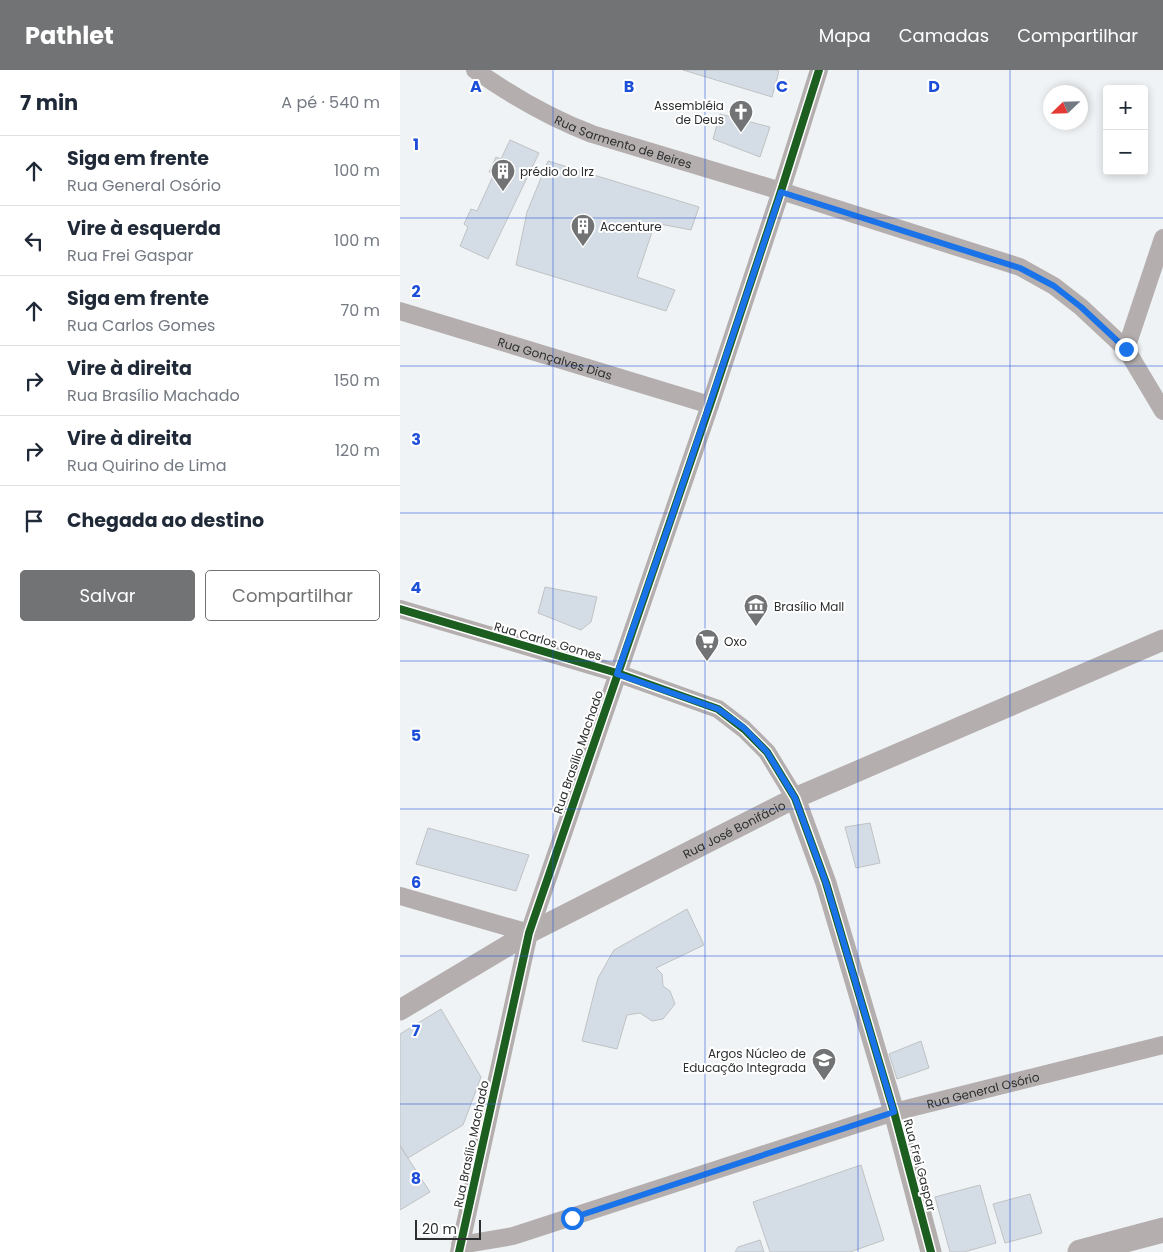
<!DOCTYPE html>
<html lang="pt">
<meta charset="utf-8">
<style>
:root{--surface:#fff;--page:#f2f2f3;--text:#1f2937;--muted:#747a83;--line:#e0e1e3;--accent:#717374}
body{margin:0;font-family:Poppins,sans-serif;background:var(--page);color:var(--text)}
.controls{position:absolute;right:15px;top:15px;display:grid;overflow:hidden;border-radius:5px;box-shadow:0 2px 8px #0003}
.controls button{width:45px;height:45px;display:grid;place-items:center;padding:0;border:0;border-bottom:1px solid var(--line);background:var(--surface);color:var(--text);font:25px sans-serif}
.compass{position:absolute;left:643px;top:15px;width:45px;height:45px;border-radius:50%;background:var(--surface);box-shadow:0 2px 8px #0003;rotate:247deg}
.scale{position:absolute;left:15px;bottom:12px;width:66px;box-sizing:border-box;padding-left:5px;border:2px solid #2c2e2f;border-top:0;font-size:14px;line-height:18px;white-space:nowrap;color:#2c2e2f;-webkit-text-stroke:4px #fff;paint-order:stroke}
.stop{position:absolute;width:15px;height:15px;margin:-11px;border:4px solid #1a73e8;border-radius:50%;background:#fff}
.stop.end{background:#1a73e8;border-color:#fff;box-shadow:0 1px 5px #0008}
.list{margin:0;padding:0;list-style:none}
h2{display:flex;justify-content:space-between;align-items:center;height:65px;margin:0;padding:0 20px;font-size:21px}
h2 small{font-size:16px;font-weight:400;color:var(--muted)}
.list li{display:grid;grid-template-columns:32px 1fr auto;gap:15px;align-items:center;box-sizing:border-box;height:70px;padding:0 20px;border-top:1px solid var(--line)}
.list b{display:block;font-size:19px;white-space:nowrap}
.list p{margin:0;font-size:16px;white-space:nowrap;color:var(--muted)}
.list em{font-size:16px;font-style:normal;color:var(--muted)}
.actions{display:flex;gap:10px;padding:15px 20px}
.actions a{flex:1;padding:11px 0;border:1px solid var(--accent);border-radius:5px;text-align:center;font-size:18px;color:var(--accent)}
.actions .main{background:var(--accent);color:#fff}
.icon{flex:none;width:28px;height:28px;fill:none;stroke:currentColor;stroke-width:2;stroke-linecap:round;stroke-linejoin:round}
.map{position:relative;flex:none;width:763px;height:1182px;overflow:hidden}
header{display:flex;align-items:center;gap:30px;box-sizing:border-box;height:70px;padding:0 25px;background:var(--accent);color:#fff}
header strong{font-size:24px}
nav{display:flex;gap:28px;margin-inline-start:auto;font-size:18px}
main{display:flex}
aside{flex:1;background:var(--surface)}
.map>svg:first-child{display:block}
</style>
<header>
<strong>Pathlet</strong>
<nav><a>Mapa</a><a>Camadas</a><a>Compartilhar</a></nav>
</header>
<main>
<aside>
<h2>7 min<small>A pé · 540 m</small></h2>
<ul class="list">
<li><svg class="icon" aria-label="ahead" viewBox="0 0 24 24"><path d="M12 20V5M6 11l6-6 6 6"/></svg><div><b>Siga em frente</b><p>Rua General Osório</p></div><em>100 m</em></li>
<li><svg class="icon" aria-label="left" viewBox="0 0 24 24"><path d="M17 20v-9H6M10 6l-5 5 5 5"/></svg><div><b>Vire à esquerda</b><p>Rua Frei Gaspar</p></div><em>100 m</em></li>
<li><svg class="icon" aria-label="ahead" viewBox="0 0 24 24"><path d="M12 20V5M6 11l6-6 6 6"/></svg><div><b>Siga em frente</b><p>Rua Carlos Gomes</p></div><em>70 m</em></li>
<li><svg class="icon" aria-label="right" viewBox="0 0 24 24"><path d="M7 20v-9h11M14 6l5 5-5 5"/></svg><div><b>Vire à direita</b><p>Rua Brasílio Machado</p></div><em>150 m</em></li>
<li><svg class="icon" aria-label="right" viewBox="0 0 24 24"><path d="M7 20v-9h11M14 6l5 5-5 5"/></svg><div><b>Vire à direita</b><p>Rua Quirino de Lima</p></div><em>120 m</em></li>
<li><svg class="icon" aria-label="arrive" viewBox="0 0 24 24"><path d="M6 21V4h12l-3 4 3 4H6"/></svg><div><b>Chegada ao destino</b></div></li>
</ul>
<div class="actions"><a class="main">Salvar</a><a>Compartilhar</a></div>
</aside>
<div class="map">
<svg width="763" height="1182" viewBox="0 0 763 1182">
<rect width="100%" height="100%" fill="#f0f3f5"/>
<path fill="#d4dde5" stroke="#c0c2c4" d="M283,0H374L379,1L372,27Z
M320,44L370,57L360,87L313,69Z
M110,70L139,83L88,189L60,176L68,157L64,154L71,139L77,141L94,104L89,102L96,87L101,89Z
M148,91L299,137L291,160L255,153L237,207L275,220L266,241L116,195L127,142Z
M145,517L197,527L191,552L181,560L138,543Z
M470,753L480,793L456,798L445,757Z
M28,758L129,785L116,821L16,794Z
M287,839L304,875L256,898L262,904L263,916L270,921L275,934L263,949L252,951L240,943L227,945L217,979L182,971L198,908L214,880Z
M41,939L81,1007L63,1055L8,1088L0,1075V964Z
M521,971L529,998L497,1009L489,984Z
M0,1076L30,1122L0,1140Z
M461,1095L484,1170L450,1182H370L353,1132Z
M580,1115L596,1173L564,1182H550L535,1127Z
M630,1124L642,1163L605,1173L593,1134Z
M360,1170L364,1182H335L338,1177Z"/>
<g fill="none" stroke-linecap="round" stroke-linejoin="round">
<g stroke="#b4afae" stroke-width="18">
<path id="s1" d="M75,0C112,26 150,48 192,64L381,121L620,197L654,216L681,237L726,279L763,341"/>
<path id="s2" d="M0,241L310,335"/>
<path d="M726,279L763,168"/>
<path d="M0,539L217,603L318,639L344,659L367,682L395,728"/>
<path d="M0,826L129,863"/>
<path id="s3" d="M60,1175L113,1166L494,1042L763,975"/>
<path d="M59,1182L129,863L310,335L381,121L419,0"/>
</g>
<g stroke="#b4afae" stroke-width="21">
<path d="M395,728L426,813L494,1042L531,1182"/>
<path id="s4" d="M0,940L129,863L395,728L763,570"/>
</g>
<path stroke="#b4aeae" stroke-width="25" d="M680,1182L763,1160"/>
<defs>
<path id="cycleway" d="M0,539L217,603L318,639L344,659L367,682L395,728L426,813L494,1042L531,1182
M59,1182L129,863L310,335L381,121L419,0"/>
</defs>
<use href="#cycleway" stroke="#fff" stroke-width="11"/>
<use href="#cycleway" stroke="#1b5e20" stroke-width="8"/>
</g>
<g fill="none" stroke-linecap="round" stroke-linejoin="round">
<path stroke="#1a73e8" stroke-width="6" d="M172,1148L494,1042L426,813L395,728L367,682L344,658L318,639L217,604L271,449L381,122L620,198L654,216L681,237L726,279"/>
</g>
<path fill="none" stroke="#1d4ed8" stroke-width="1" stroke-opacity="0.55" d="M153,0V1182M305,0V1182M458,0V1182M610,0V1182M0,148H763M0,296H763M0,443H763M0,591H763M0,739H763M0,886H763M0,1034H763"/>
<defs>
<symbol id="church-pin" viewBox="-11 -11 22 30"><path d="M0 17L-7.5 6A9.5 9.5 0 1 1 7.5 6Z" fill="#717374" stroke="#fff"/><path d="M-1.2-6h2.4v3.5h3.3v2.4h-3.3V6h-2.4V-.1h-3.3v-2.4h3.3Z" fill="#fff"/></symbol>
<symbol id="building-pin" viewBox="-11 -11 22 30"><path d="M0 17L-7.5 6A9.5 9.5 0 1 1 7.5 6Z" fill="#717374" stroke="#fff"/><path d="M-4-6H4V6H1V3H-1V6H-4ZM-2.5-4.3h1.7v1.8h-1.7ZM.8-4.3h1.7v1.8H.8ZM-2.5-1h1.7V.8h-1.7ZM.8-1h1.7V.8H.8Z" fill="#fff"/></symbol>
<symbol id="museum-pin" viewBox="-11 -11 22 30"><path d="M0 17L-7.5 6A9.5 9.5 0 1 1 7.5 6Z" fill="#717374" stroke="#fff"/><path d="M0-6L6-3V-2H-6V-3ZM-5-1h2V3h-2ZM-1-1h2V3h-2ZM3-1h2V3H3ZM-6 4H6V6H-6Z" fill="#fff"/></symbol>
<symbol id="supermarket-pin" viewBox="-11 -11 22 30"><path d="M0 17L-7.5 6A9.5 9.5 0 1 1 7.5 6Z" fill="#717374" stroke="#fff"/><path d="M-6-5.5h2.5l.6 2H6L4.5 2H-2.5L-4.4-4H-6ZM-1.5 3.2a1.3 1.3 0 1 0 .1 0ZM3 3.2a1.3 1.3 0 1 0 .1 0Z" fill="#fff"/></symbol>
<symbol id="school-pin" viewBox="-11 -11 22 30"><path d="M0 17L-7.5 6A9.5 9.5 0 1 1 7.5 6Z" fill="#717374" stroke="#fff"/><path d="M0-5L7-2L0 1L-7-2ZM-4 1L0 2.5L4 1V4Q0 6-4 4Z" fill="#fff"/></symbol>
</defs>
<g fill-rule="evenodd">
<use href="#church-pin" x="327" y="28" width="28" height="38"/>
<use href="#building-pin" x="89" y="87" width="28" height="38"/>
<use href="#building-pin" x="169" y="142" width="28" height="38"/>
<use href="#museum-pin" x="342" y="522" width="28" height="38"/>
<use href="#supermarket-pin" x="293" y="557" width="28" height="38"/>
<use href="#school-pin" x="410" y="976" width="28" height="38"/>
</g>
<g text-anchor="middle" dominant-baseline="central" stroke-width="4" stroke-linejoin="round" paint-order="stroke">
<g font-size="12" fill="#2c2e2f" stroke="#fff" text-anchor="start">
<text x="324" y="35" text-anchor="end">Assembléia<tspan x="324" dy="14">de Deus</tspan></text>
<text x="120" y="101">prédio do lrz</text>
<text x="200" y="156">Accenture</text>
<text x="374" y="536">Brasílio Mall</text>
<text x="324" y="571">Oxo</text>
<text x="406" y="983" text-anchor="end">Argos Núcleo de<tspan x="406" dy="14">Educação Integrada</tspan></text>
</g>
<g font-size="12" fill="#2c2e2f" stroke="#fff">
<text stroke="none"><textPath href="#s1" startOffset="166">Rua Sarmento de Beires</textPath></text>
<text stroke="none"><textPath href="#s2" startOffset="162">Rua Gonçalves Dias</textPath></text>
<text transform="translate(148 571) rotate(16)">Rua Carlos Gomes</text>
<text transform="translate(178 682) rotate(-71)">Rua Brasílio Machado</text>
<text stroke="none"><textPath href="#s4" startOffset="380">Rua José Bonifácio</textPath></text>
<text stroke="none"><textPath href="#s3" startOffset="546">Rua General Osório</textPath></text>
<text transform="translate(71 1074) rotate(-78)">Rua Brasílio Machado</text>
<text transform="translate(520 1095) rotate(75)">Rua Frei Gaspar</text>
</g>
</g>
<g font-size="16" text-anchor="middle" font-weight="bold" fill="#1d4ed8" stroke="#fff" stroke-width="4" stroke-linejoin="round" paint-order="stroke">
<text x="76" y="22">A</text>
<text x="229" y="22">B</text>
<text x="382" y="22">C</text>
<text x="534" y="22">D</text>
<text x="16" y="80">1</text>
<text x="16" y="227">2</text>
<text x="16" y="375">3</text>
<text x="16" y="523">4</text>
<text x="16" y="671">5</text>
<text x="16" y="818">6</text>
<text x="16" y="966">7</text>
<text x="16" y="1114">8</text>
</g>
</svg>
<div class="controls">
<button>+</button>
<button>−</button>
</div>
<svg class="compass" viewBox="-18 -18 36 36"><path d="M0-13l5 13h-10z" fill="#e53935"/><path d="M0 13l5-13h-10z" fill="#747a83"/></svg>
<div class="scale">20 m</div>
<div class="stop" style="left:172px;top:1148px"></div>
<div class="stop end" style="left:726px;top:279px"></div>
</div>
</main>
